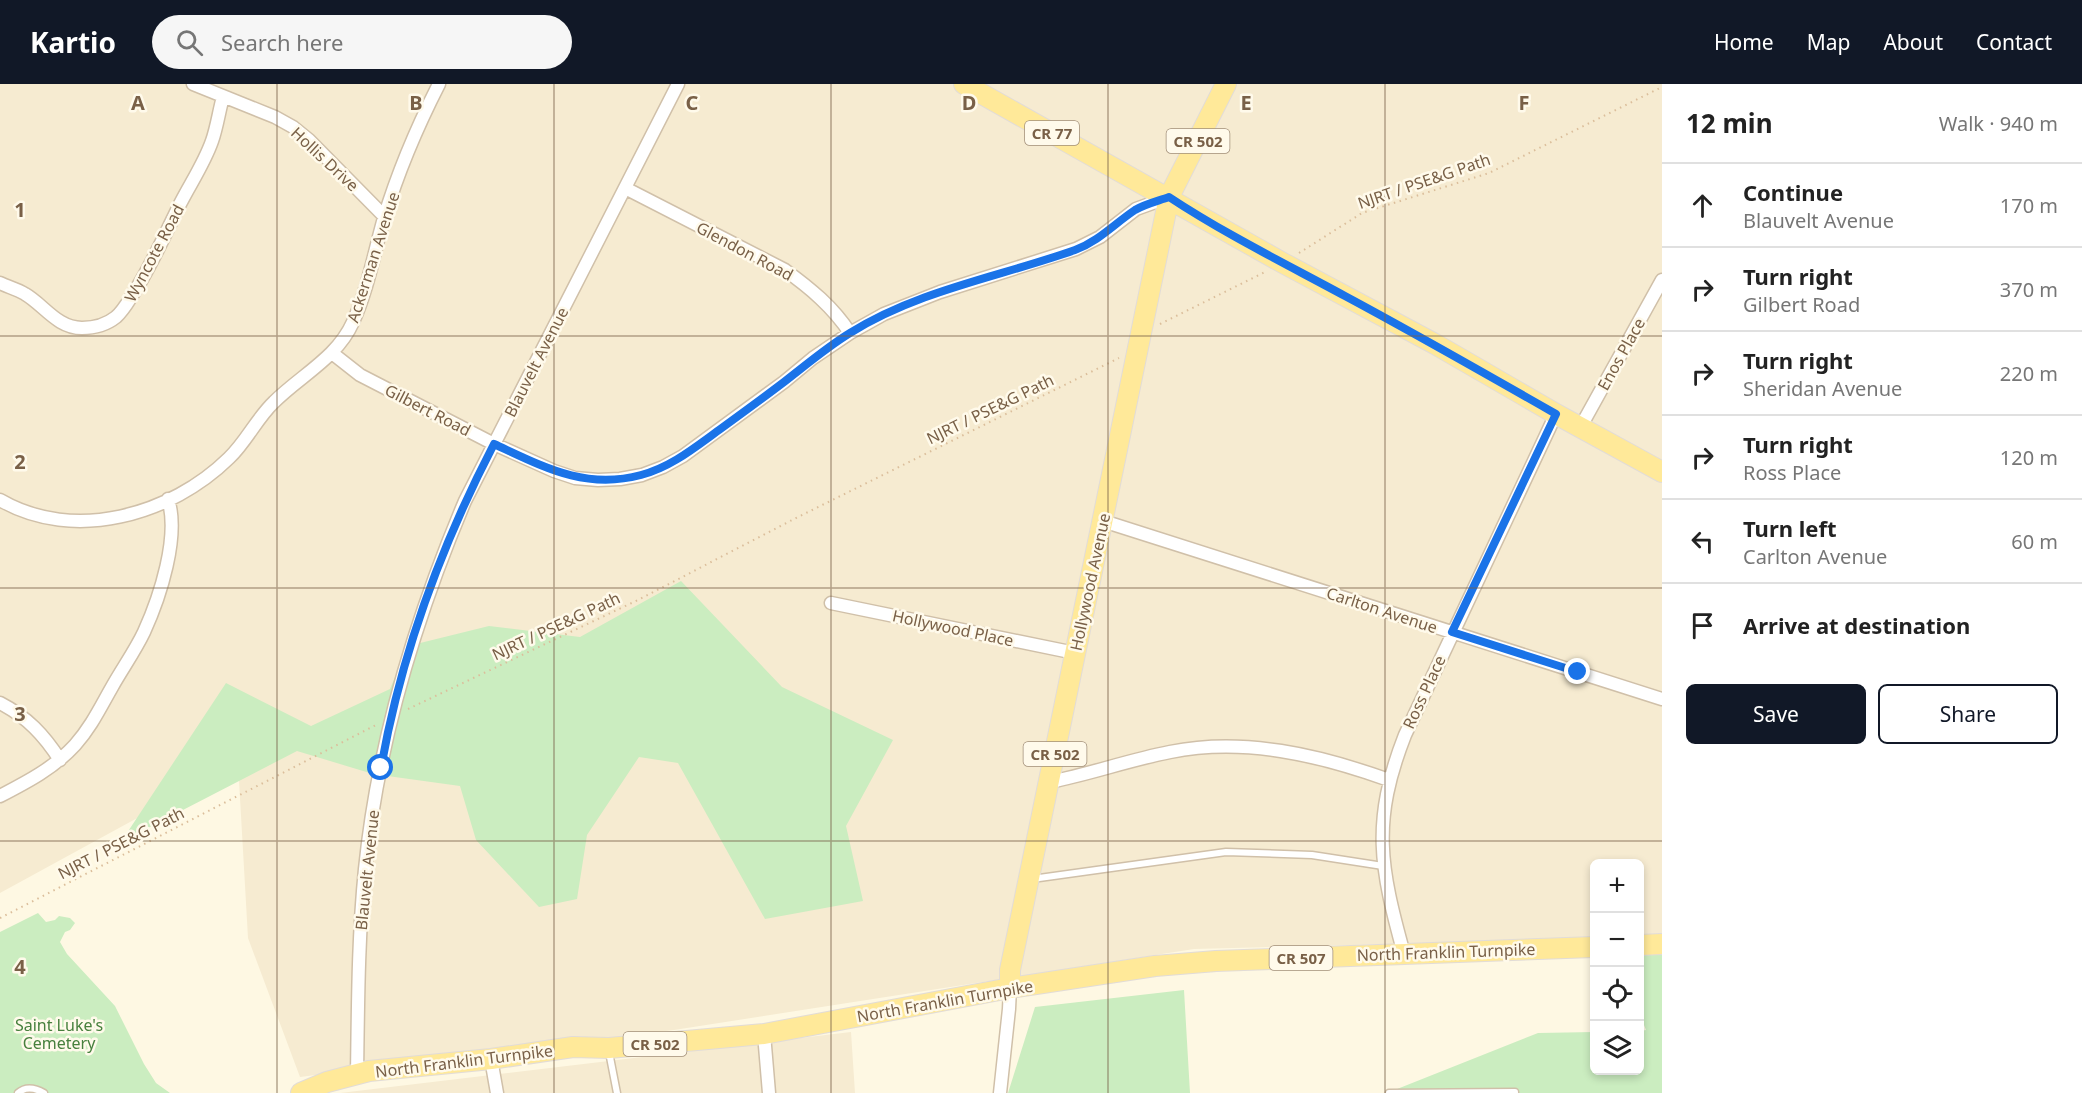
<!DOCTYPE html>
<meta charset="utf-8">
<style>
:root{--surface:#fff;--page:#f6f6f6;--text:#222;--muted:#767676;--line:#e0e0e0;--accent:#111827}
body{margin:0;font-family:"Noto Sans",sans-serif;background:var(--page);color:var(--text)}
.controls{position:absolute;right:18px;bottom:18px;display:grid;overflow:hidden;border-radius:9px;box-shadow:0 3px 9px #0003}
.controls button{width:54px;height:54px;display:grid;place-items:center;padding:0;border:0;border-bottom:2px solid var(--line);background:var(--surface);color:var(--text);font:30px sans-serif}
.stop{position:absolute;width:18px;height:18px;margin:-14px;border:4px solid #1a73e8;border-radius:50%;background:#fff}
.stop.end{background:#1a73e8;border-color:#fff;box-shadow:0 2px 6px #0008}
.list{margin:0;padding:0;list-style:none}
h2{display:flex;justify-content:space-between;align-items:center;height:78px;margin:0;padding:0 24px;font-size:26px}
h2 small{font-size:20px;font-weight:400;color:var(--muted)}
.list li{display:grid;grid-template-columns:39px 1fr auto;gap:18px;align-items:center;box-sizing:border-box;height:84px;padding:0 24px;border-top:2px solid var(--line)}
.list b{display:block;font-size:22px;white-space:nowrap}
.list p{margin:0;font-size:20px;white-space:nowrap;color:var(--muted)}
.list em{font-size:20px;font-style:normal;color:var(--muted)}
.actions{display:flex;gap:12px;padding:18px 24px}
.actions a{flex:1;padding:14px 0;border:2px solid var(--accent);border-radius:9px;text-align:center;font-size:21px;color:var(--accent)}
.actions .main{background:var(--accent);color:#fff}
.icon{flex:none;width:33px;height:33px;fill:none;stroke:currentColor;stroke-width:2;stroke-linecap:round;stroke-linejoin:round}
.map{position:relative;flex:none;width:1662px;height:1009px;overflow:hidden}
header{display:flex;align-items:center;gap:36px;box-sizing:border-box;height:84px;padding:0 30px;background:var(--accent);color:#fff}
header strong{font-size:28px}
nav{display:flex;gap:33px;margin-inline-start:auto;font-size:21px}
.search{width:420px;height:54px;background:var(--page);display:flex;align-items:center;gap:15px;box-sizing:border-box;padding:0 21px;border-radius:33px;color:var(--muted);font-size:22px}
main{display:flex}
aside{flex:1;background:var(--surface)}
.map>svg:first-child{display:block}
</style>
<header>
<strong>Kartio</strong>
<div class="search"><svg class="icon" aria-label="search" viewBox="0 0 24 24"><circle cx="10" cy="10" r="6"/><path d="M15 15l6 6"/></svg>Search here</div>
<nav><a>Home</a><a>Map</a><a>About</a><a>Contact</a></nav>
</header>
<main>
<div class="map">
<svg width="1662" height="1009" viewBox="0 0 1662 1009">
<rect width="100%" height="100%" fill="#fef8e3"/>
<path fill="#f6ebd1" d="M0,0H1662V852L1640,853V780H1594V855L1194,865L674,946L300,993L248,854L238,679L0,809Z
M851,948L855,1009H340Z"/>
<path fill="#cbedc0" d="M681,497L782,603L893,656L846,742L863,817L765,835L678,679L639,673L587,751L577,815L539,823L476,756L460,702L373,690L297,667L121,758L226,599L311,642L390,605L408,562L489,542L580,553Z
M38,829L46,838L55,836L59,832L70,834L75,839L70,846L65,848L60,858L67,870L115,922L144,980L156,999L170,1009H0V848Z
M1662,868V1009H1387L1538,949L1594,948V986H1640V947L1646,946L1640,931V872L1641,869Z
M1184,906L1190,1009H1008L1035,923Z"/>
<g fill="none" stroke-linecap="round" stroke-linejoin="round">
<defs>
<path id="service" d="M1032,795L1226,768L1312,771L1383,782
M609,968L617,1009
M18,1009C26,1002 35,1004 44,1009
M1389,1009L1515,1008"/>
<path id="minor" d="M193,0L275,33L293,43L309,56L385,133
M625,104L785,186C810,204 833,223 850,249
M0,199C8,203 17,205 25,210C44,221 57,244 82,244C95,244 106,241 116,233C124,226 129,216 135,207C152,180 165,151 179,122C190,100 204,80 212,57C217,43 219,27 223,13
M332,269L360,291L494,360L554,387L575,394L598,396L620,395L642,391L663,383L683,372L784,298L813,274L850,249L884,230L940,208L1076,165L1100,153L1136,125L1169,113
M1580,344L1662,196
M0,416C74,459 171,431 229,374C246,358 257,334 274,318C301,291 337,274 353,238C368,205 374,169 384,134C398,88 417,43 439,0
M1103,437L1662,615
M831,519L1075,569
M0,619C27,633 44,651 60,676
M1050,698C1090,690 1129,676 1170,668C1244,653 1319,671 1389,696
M0,712C27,698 54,684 75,661C91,643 100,624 112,603C122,585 135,567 144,548C160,513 180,452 168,415
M1404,870C1380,783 1371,738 1405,651L1556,330
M764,950L769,1009
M491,975L497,1009
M357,991C358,922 358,854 365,785C378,657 415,535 465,417L678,0
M1000,1009L1009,925L1010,904"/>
<path id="primary" d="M964,0L1283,179L1435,260L1556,330L1662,388
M1640,861L1662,860
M1010,904V886L1169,113L1226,0
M301,1009L327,998L369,987L491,975L573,963L609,964L764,950L1010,904L1155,882L1216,877L1594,863"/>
</defs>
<use href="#service" stroke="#d0c0a9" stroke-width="9"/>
<use href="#minor" stroke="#d0c0a9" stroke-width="15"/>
<use href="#primary" stroke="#e2dcd7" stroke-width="22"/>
<path stroke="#dbbe9b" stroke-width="2" stroke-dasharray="1.5 4.5" stroke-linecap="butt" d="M1299,169L1362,129L1489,89L1662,3
M1160,240L1265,188
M408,625L638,516L794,435L1119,274
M0,834L376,641"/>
<use href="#service" stroke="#fff" stroke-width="6"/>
<use href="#minor" stroke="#fff" stroke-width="12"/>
<use href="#primary" stroke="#ffe999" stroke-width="20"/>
</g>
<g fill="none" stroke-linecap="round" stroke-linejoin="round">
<path stroke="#1a73e8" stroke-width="8" d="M381,684C401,570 441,462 494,360C544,383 585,406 641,391C671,383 694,364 719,346C741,330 763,314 784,298C806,281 827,263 850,249C919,206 999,193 1075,166C1099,157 1114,140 1135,126C1145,120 1158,117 1169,113C1225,150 1286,180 1345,212C1416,250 1486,290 1556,330L1452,548L1578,588"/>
</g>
<path fill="none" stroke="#796047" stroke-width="1.5" stroke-opacity="0.55" d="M277,0V1009M554,0V1009M831,0V1009M1108,0V1009M1385,0V1009M0,252H1662M0,504H1662M0,757H1662"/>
<g text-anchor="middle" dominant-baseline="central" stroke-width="5" stroke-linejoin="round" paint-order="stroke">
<g fill="#fffaeb" stroke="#a18e78" stroke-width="1.5">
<rect x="1025" y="37" width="54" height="24" rx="4.5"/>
<rect x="1166.5" y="45" width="63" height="24" rx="4.5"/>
<rect x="1023.5" y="658" width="63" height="24" rx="4.5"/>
<rect x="1269.5" y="862" width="63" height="24" rx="4.5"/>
<rect x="623.5" y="948" width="63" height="24" rx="4.5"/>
</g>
<g font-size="15" font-weight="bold" fill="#796047">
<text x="1052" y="49">CR 77</text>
<text x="1198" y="57">CR 502</text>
<text x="1055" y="670">CR 502</text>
<text x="1301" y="874">CR 507</text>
<text x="655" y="960">CR 502</text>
</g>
<g font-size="16" fill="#796047" stroke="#fffaeb">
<text transform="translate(325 75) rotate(43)">Hollis Drive</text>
<text transform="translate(1424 97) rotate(-19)">NJRT / PSE&amp;G Path</text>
<text transform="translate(745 167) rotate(28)">Glendon Road</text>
<text transform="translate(154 169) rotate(-62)">Wyncote Road</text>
<text transform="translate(373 173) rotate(-72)">Ackerman Avenue</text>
<text transform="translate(1621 270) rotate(-61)">Enos Place</text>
<text transform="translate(536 278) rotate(-63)">Blauvelt Avenue</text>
<text transform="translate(990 325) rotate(-26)">NJRT / PSE&amp;G Path</text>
<text transform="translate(428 326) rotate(27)">Gilbert Road</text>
<text transform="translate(1090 498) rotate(-78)">Hollywood Avenue</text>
<text transform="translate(1382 526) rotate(18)">Carlton Avenue</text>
<text transform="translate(556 542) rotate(-25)">NJRT / PSE&amp;G Path</text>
<text transform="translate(953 544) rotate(12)">Hollywood Place</text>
<text transform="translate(1424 608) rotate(-65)">Ross Place</text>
<text transform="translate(121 759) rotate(-27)">NJRT / PSE&amp;G Path</text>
<text transform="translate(367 786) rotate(-84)">Blauvelt Avenue</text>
<text transform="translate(1446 868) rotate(-2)">North Franklin Turnpike</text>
<text transform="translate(945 917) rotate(-10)">North Franklin Turnpike</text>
<text transform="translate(464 977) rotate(-7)">North Franklin Turnpike</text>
</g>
<g font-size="16" fill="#47803d" stroke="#fffaeb">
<text x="59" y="941">Saint Luke's<tspan x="59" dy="18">Cemetery</tspan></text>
</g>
</g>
<g font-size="20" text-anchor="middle" font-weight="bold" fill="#796047" stroke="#fffaeb" stroke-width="5" stroke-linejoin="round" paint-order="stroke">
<text x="138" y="26">A</text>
<text x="416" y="26">B</text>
<text x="692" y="26">C</text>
<text x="969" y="26">D</text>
<text x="1246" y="26">E</text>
<text x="1524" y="26">F</text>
<text x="20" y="133">1</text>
<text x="20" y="385">2</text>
<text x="20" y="637">3</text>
<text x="20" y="890">4</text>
</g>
</svg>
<div class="controls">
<button>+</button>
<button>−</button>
<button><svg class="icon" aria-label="locate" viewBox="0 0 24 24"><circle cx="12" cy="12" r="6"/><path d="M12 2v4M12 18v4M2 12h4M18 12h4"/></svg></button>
<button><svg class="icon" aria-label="layers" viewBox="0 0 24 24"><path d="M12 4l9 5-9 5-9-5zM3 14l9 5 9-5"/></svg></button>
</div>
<div class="stop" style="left:381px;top:684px"></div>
<div class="stop end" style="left:1578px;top:588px"></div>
</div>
<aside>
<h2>12 min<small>Walk · 940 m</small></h2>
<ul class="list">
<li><svg class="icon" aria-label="ahead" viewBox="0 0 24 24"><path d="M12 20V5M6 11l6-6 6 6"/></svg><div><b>Continue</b><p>Blauvelt Avenue</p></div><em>170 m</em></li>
<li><svg class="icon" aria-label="right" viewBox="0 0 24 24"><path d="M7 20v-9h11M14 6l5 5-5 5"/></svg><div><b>Turn right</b><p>Gilbert Road</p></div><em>370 m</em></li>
<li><svg class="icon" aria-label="right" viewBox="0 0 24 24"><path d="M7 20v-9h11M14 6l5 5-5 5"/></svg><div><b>Turn right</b><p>Sheridan Avenue</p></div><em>220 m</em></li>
<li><svg class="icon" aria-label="right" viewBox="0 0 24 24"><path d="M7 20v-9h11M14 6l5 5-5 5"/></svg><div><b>Turn right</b><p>Ross Place</p></div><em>120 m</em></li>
<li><svg class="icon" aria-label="left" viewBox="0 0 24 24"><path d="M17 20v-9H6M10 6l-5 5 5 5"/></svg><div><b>Turn left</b><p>Carlton Avenue</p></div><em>60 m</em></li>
<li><svg class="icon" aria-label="arrive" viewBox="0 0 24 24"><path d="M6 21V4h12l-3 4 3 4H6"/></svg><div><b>Arrive at destination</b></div></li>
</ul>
<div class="actions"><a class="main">Save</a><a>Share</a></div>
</aside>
</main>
